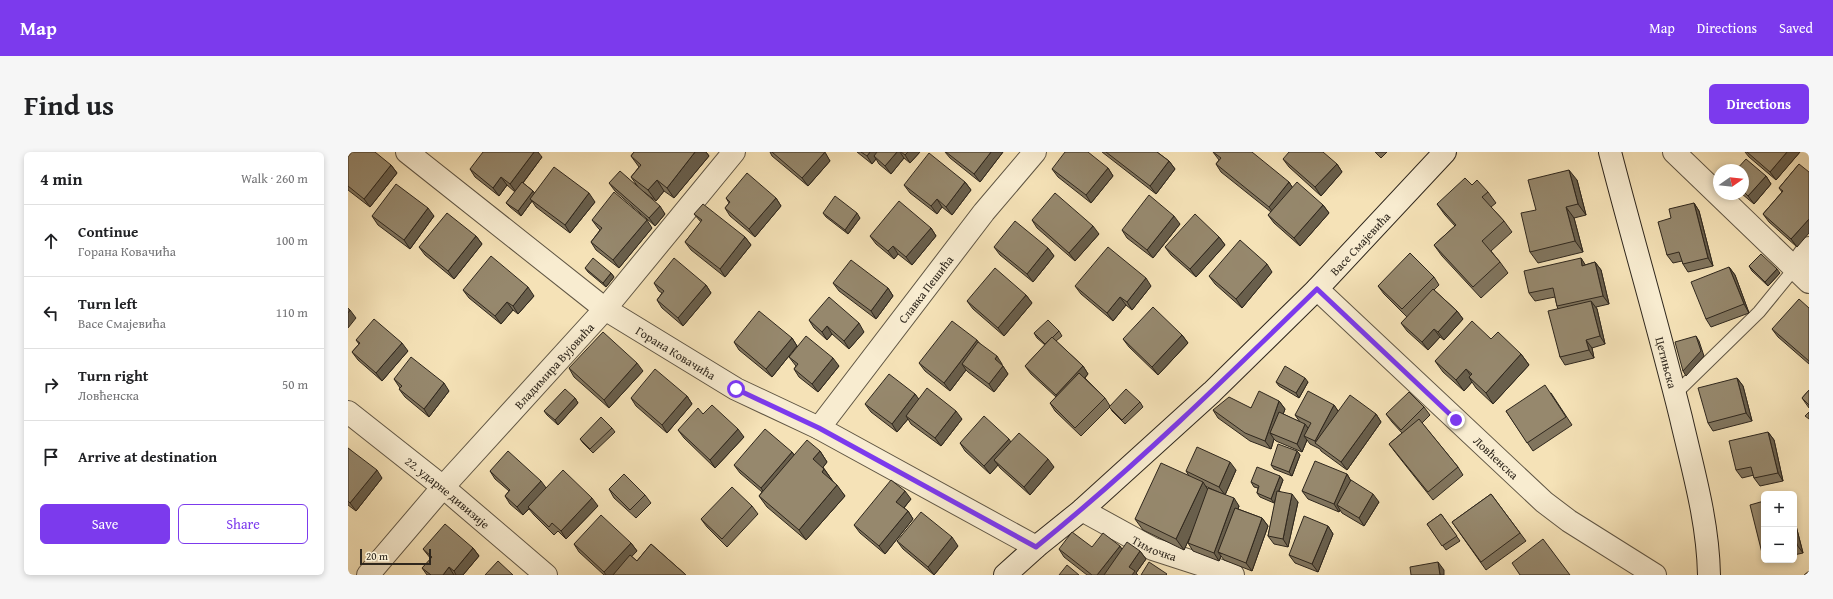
<!DOCTYPE html>
<meta charset="utf-8">
<style>
:root{--surface:#fff;--page:#f6f6f6;--text:#202124;--muted:#757577;--line:#e0e0e0;--accent:#7c3aed}
body{margin:0;font-family:"Gentium Book Plus",serif;background:var(--page);color:var(--text)}
.controls{position:absolute;right:12px;bottom:12px;display:grid;overflow:hidden;border-radius:6px;box-shadow:0 2px 6px #0003}
.controls button{width:36px;height:36px;display:grid;place-items:center;padding:0;border:0;border-bottom:1px solid var(--line);background:var(--surface);color:var(--text);font:20px sans-serif}
.compass{position:absolute;left:1365px;top:12px;width:36px;height:36px;border-radius:50%;background:var(--surface);box-shadow:0 2px 6px #0003;rotate:76deg}
.scale{position:absolute;left:12px;bottom:10px;width:71px;box-sizing:border-box;padding-left:4px;border:2px solid #2f271d;border-top:0;font-size:11px;line-height:14px;white-space:nowrap;color:#2f271d;-webkit-text-stroke:3px #f8ecd0;paint-order:stroke}
.stop{position:absolute;width:12px;height:12px;margin:-9px;border:3px solid #7c3aed;border-radius:50%;background:#fff}
.stop.end{background:#7c3aed;border-color:#fff;box-shadow:0 1px 4px #0008}
.list{margin:0;padding:0;list-style:none}
h2{display:flex;justify-content:space-between;align-items:center;height:52px;margin:0;padding:0 16px;font-size:17px}
h2 small{font-size:13px;font-weight:400;color:var(--muted)}
.list li{display:grid;grid-template-columns:26px 1fr auto;gap:12px;align-items:center;box-sizing:border-box;height:72px;padding:0 16px;border-top:1px solid var(--line)}
.list b{display:block;font-size:15px;white-space:nowrap}
.list p{margin:0;font-size:13px;white-space:nowrap;color:var(--muted)}
.list em{font-size:13px;font-style:normal;color:var(--muted)}
.actions{display:flex;gap:8px;padding:12px 16px}
.actions a{flex:1;padding:9px 0;border:1px solid var(--accent);border-radius:6px;text-align:center;font-size:14px;color:var(--accent)}
.actions .main{background:var(--accent);color:#fff}
.icon{flex:none;width:22px;height:22px;fill:none;stroke:currentColor;stroke-width:2;stroke-linecap:round;stroke-linejoin:round}
.map{position:relative;flex:none;width:1461px;height:423px;overflow:hidden;border-radius:6px}
header{display:flex;align-items:center;gap:24px;box-sizing:border-box;height:56px;padding:0 20px;background:var(--accent);color:#fff}
header strong{font-size:19px}
nav{display:flex;gap:22px;margin-inline-start:auto;font-size:14px}
.intro{display:flex;align-items:center;justify-content:space-between;box-sizing:border-box;height:96px;padding:0 24px}
h1{margin:0;font-size:28px}
.button{padding:10px 18px;border-radius:6px;background:var(--accent);color:#fff;font-size:14px;font-weight:700}
main{display:flex;gap:24px;padding:0 24px}
aside{flex:1;background:var(--surface);border-radius:6px;box-shadow:0 2px 6px #0003}
.map>svg:first-child{display:block}
</style>
<header>
<strong>Map</strong>
<nav><a>Map</a><a>Directions</a><a>Saved</a></nav>
</header>
<div class="intro"><h1>Find us</h1><a class="button">Directions</a></div>
<main>
<aside>
<h2>4 min<small>Walk · 260 m</small></h2>
<ul class="list">
<li><svg class="icon" aria-label="ahead" viewBox="0 0 24 24"><path d="M12 20V5M6 11l6-6 6 6"/></svg><div><b>Continue</b><p>Горана Ковачића</p></div><em>100 m</em></li>
<li><svg class="icon" aria-label="left" viewBox="0 0 24 24"><path d="M17 20v-9H6M10 6l-5 5 5 5"/></svg><div><b>Turn left</b><p>Васе Смајевића</p></div><em>110 m</em></li>
<li><svg class="icon" aria-label="right" viewBox="0 0 24 24"><path d="M7 20v-9h11M14 6l5 5-5 5"/></svg><div><b>Turn right</b><p>Ловћенска</p></div><em>50 m</em></li>
<li><svg class="icon" aria-label="arrive" viewBox="0 0 24 24"><path d="M6 21V4h12l-3 4 3 4H6"/></svg><div><b>Arrive at destination</b></div></li>
</ul>
<div class="actions"><a class="main">Save</a><a>Share</a></div>
</aside>
<div class="map">
<svg width="1461" height="423" viewBox="0 0 1461 423">
<rect width="100%" height="100%" fill="#f5e2b7"/>
<filter id="stains"><feTurbulence type="fractalNoise" baseFrequency=".005" numOctaves="4"/><feColorMatrix values="0 0 0 0 .2 0 0 0 0 .09 0 0 0 0 .02 0 0 0 .5 -.17"/></filter>
<radialGradient id="worn" r=".72"><stop offset=".6" stop-color="#630" stop-opacity="0"/><stop offset="1" stop-color="#630" stop-opacity=".3"/></radialGradient>
<g fill="none" stroke-linecap="round" stroke-linejoin="round">
<defs>
<path id="lane" d="M1327,242L1411,160L1447,116"/>
<g id="street">
<path id="s1" d="M59,0L257,157L388,237L471,276L688,395"/>
<path d="M1326,0L1461,130"/>
<path d="M1447,116L1461,96"/>
<path id="s2" d="M969,137L1196,350L1221,369L1307,423"/>
<path id="s3" d="M0,260L95,335L198,423"/>
<path id="s4" d="M471,276L636,60L687,0"/>
<path id="s5" d="M734,358L805,397L885,423"/>
<path id="s6" d="M20,423L95,335L257,157L386,0"/>
</g>
<g id="secondary">
<path id="s7" d="M1262,0C1285,89 1311,177 1333,266C1345,318 1360,369 1361,423"/>
<path id="s8" d="M657,423L688,395L734,358L864,240L969,137L1097,0"/>
</g>
</defs>
<use href="#lane" stroke="#605644" stroke-width="14"/>
<use href="#street" stroke="#605644" stroke-width="24"/>
<use href="#secondary" stroke="#2f271d" stroke-width="24"/>
<use href="#lane" stroke="#f8ecd0" stroke-width="12"/>
<use href="#street" stroke="#f8ecd0" stroke-width="22"/>
<use href="#secondary" stroke="#f8ecd0" stroke-width="22"/>
</g>
<path fill="#81755e" stroke="#2f271d" d="M286,0H358L361,4L326,46L316,39L308,49L296,40L317,62L307,74L267,39L261,31L290,35L283,25L291,15L283,4Z
M422,0H476L482,9L460,34L424,4Z
M509,0H572L562,11L556,6L543,22L531,12L528,7L524,12Z
M597,0H655L632,30L602,6Z
M754,0H809L821,9L827,17L808,42Z
M865,0L941,30L944,35L975,53L981,61L952,94L926,71L920,63L923,60L873,20L868,12L871,8Z
M1027,0H1039L1033,6Z
M1397,0H1452L1428,28L1401,5Z
M0,5L43,13L49,21L22,55L0,38Z
M194,5L175,31L185,39L187,41L247,50L222,81L188,55L184,49L173,64L162,55L158,51L167,40L159,33L151,44L127,25L122,17Z
M935,7L989,12L994,20L973,44L941,15Z
M1451,12L1449,95L1421,70L1415,62L1434,40L1431,36Z
M760,16L765,24L743,51L710,25L704,17Z
M1395,18L1418,24L1423,32L1406,52L1394,42H1395Z
M1229,28L1238,63L1226,66L1235,100L1190,111L1182,100L1188,58Z
M617,30L623,38L604,63L594,55L589,62L562,41L556,33Z
M1124,33L1140,40L1148,51L1143,55L1156,69L1164,80L1143,99L1152,110L1160,121L1133,146L1094,104L1086,93L1107,74L1097,63L1089,52Z
M378,46H428L433,54L407,85L382,64L377,56L381,51Z
M1346,51L1351,59L1365,114L1340,120L1335,112L1334,109L1325,111L1319,103L1323,66Z
M475,61L512,66L500,82L478,65Z
M346,62L397,85L403,93L377,125L343,98L337,90L353,70Z
M24,64H86L62,97L30,73Z
M244,68L304,76L271,116L248,98L243,90L252,78L250,76Z
M684,68L751,82L727,109L689,76Z
M832,72L805,106L779,86L774,78Z
M583,76L588,84L564,113L550,102L546,107L528,92L522,84Z
M128,84L134,92L106,127L77,103L71,95Z
M871,85L877,93L848,125L823,103L817,95Z
M646,95L700,96L706,104L685,130L652,103Z
M1233,106L1237,113L1247,110L1253,118L1261,152L1248,155L1249,157L1257,192L1244,196L1246,206L1217,213L1212,205L1210,157L1209,154L1207,145L1187,149L1181,141Z
M1401,114L1432,121L1420,134L1404,119Z
M1381,115L1387,123L1401,161L1363,175L1358,167Z
M237,116L263,121L266,125L258,135L240,120Z
M924,120L894,156L867,132L861,124Z
M1086,125L1091,133L1086,138L1109,159L1115,167L1096,188L1092,185L1080,198L1059,179L1053,171L1059,165L1036,142L1030,134Z
M306,131L358,133L363,141L335,174L314,156L309,148L314,141L311,139Z
M485,131L540,136L545,144L528,167L491,139Z
M727,134H803L784,158L778,153L765,169L733,142Z
M115,138L186,144L170,162L165,158L153,172L121,146Z
M678,143L684,151L656,184L625,157L619,149Z
M1461,156V212L1430,185L1424,177Z
M461,168L516,180L501,197L484,182L479,188L466,176Z
M711,179L714,184L708,189L735,214L740,222L737,226L757,246L762,254L792,250L795,255L777,272L764,259L762,255L733,284L707,259L702,251L708,245L683,222L677,214L697,193L689,186L686,181Z
M834,183L840,191L810,223L781,195L775,187Z
M444,186L449,194L424,225L391,198L386,190Z
M1143,187L1173,202L1181,213L1145,252L1128,236L1124,230L1116,239L1095,220L1087,209Z
M8,188L60,199L34,229L10,208L4,200L11,192Z
M630,190L654,212V213L660,222L646,240L620,220L618,218L602,239L577,219L571,211Z
M441,205L491,214L470,240L451,225L446,217L448,214Z
M221,216L295,219L261,256L226,225Z
M1389,226L1395,234L1404,269L1365,279L1360,271Z
M46,227L101,239L81,265L57,245L51,237L52,236Z
M928,230H960L951,246L931,234Z
M1461,238V256L1454,246Z
M1203,241L1224,273L1185,299L1158,259Z
M567,242L570,247L614,267L593,294L563,272L560,267L549,280L523,260L517,252Z
M339,244L344,252L319,281L288,254L283,246Z
M227,246L230,251L210,273L199,263L196,259Z
M931,249L937,257L935,262L952,270L947,263L986,253L990,259L1028,262L1033,270L999,318L973,299L972,297L962,292L959,288L954,300L928,289L926,287L923,297L902,289L870,266L865,258L903,256Z
M1076,255L1082,263L1074,271L1110,315L1115,323L1085,348L1047,300L1041,292L1054,281L1044,270L1038,262Z
M355,262L396,285L367,316L336,286L330,278Z
M264,276L267,280L245,301L235,291L232,287Z
M1420,280L1426,288L1435,329L1412,334L1406,326V323L1394,326L1388,318Z
M663,290L706,315L682,343L652,316L650,313L642,322L617,299L612,291Z
M0,296L34,326L8,359L0,353Z
M472,299L479,310L475,315L484,328L497,344L458,388L419,355L411,344L414,340L392,321L386,313L444,300L446,303Z
M949,299L952,303L944,324L926,317L923,313Z
M888,318L877,343L857,334L859,337L891,354L890,357L914,366L920,374L904,419L876,408L873,404L871,409L845,399L840,391L841,387L836,398L795,378L787,367L841,324L838,319Z
M142,319L198,336L250,354L218,387L210,379L206,383L186,363L181,357L175,363L162,352L157,344L161,339L147,327Z
M999,322L1003,329L1031,350L1016,374L994,361L992,358L991,360L960,347L954,339Z
M932,324L935,328L931,339L950,350L940,395L926,392L920,384L928,348L926,351L912,345L909,341L910,336L906,335L903,330Z
M261,337L297,343L303,351L288,366L266,346Z
M1143,342L1178,389L1138,418L1104,370Z
M563,347L556,356L560,359L565,367L537,402L512,381L506,373Z
M404,354L410,362L379,395L359,375L353,367Z
M1093,362L1112,389L1098,398L1079,372Z
M1446,366L1455,401L1446,403Z
M980,374L985,382L970,420L947,411L941,403Z
M549,389L610,394L586,423L555,397Z
M283,391L289,399L283,404L289,409L303,392L338,423H256L231,400L226,392Z
M772,394L774,398L792,399L798,407L788,421L790,423H739L716,405L711,397Z
M125,396L131,404L115,423H79L74,416L83,407L75,397Z"/>
<path fill="#695f4c" stroke="#2f271d" d="M186,0H190L194,5L168,40L162,32Z
M347,0H358L361,4L326,46L319,36Z
M477,0L482,9L460,34L454,26Z
M522,0H534L526,4L528,7L524,12L519,4Z
M549,0H552L556,6L543,22L537,14Z
M560,0H572L562,11L557,3Z
M643,0H655L632,30L626,22Z
M1439,0H1452L1428,28L1422,20Z
M821,9L827,17L808,42L802,34Z
M989,12L994,20L973,44L967,35Z
M43,13L49,21L22,55L16,47Z
M760,16L765,24L743,51L738,43Z
M1221,18L1229,28L1238,63L1230,52Z
M1418,24L1423,32L1406,52L1400,44Z
M153,25L159,33L151,44L145,36Z
M309,28L316,39L308,49L300,38Z
M617,30L623,38L604,63L598,55Z
M941,30L946,38L927,63L921,55Z
M185,39L188,43L182,47L184,49L173,64L170,59Z
M241,41L247,50L222,81L217,73Z
M428,46L433,54L407,85L401,77Z
M589,47L594,55L589,62L583,54Z
M1346,51L1351,59L1365,114L1360,106Z
M975,53L981,61L952,94L946,86Z
M312,54L317,62L307,74L301,66Z
M1218,55L1226,66L1235,100L1227,89Z
M80,56L86,64L62,97L56,88Z
M509,61L512,66L500,82L497,78Z
M826,64L832,72L805,106L799,98Z
M1461,67V81L1449,95L1443,87Z
M299,68L304,76L271,116L265,108Z
M745,74L751,82L727,109L721,101Z
M583,76L588,84L564,113L558,105Z
M128,84L134,92L106,127L100,119Z
M397,85L403,93L377,125L372,117Z
M871,85L877,93L848,125L842,117Z
M545,94L550,102L546,107L540,99Z
M700,96L706,104L685,130L679,122Z
M1233,106L1238,114H1234Z
M1247,110L1253,118L1261,152L1255,144Z
M919,112L924,120L894,156L888,147Z
M1381,115L1387,123L1401,161L1396,152Z
M1429,117L1432,121L1420,134L1417,130Z
M263,121L266,125L258,135L255,131Z
M798,126L803,134L784,158L779,150Z
M358,133L363,141L335,174L330,166Z
M180,135L186,144L170,162L165,154Z
M540,136L545,144L528,167L523,159Z
M678,143L684,151L656,184L650,176Z
M772,145L778,153L765,169L759,161Z
M1243,149L1249,157L1257,192L1252,184Z
M159,150L165,158L153,172L147,164Z
M2,158L8,166L0,176V161Z
M1109,159L1115,167L1096,188L1090,180Z
M511,171L516,180L501,197L496,189Z
M479,174L484,182L479,188L474,180Z
M1086,177L1092,185L1080,198L1074,190Z
M834,183L840,191L810,223L804,215Z
M1348,184L1351,189L1356,204L1338,224L1335,219Z
M444,186L449,194L424,225L418,217Z
M629,188L635,196L614,212L618,218L602,239L596,231Z
M1238,188L1244,196L1246,206L1241,198Z
M54,191L60,199L34,229L28,221Z
M1173,202L1181,213L1145,252L1138,241Z
M649,204L654,212L652,215L647,207Z
M485,206L491,214L470,240L464,232Z
M289,211L295,219L261,256L256,248Z
M655,214L660,222L646,240L641,232Z
M735,214L740,222L713,251L708,243Z
M1118,217L1126,228L1121,225L1124,230L1116,239L1108,228Z
M957,226L960,230L951,246L948,241Z
M1389,226L1395,234L1404,269L1398,261Z
M96,231L101,239L81,265L76,257Z
M567,242L573,250L558,264L560,267L549,280L544,272Z
M339,244L344,252L319,281L314,273Z
M227,246L230,251L210,273L207,268Z
M931,249L937,257L928,283L922,281L926,287L923,297L917,289Z
M986,253L992,262L968,291L967,289Z
M608,259L614,267L593,294L587,286Z
M1028,262L1033,270L999,318L993,310Z
M957,272L963,280L956,284L959,288L954,300L949,292Z
M390,277L396,285L367,316L362,308Z
M1420,280L1426,288L1435,329L1430,321Z
M661,287L666,295L646,308L650,313L642,322L636,314Z
M472,299L479,310L473,318L465,307Z
M949,299L952,303L944,324L941,320Z
M444,300L450,308L418,344L413,336Z
M700,307L706,315L682,343L676,335Z
M882,310L888,318L877,343L871,335Z
M476,317L484,328L482,331L474,320Z
M29,318L34,326L8,359L2,351Z
M999,322L1004,331L989,353L992,358L991,360L986,352Z
M932,324L935,328L926,351L923,347Z
M193,329L199,337L175,363L169,355Z
M855,330L862,341L836,398L828,387Z
M489,333L497,344L458,388L451,378Z
M557,339L563,347L554,358L548,350Z
M944,342L950,350L940,395L935,387Z
M1025,342L1031,350L1016,374L1011,366Z
M244,346L250,354L218,387L213,379Z
M886,346L891,354L874,402L870,400L873,404L871,409L866,401Z
M560,359L565,367L537,402L531,394Z
M914,366L920,374L904,419L898,411Z
M1446,366L1455,401L1449,393L1446,380Z
M980,374L985,382L970,420L964,412Z
M604,385L610,394L586,423L580,415Z
M283,391L289,399L266,423H258L256,420Z
M772,394L777,402L761,423H749Z
M125,396L131,404L115,423H108L106,419Z
M792,399L798,407L788,421L790,423H784L781,415Z
M1090,410L1096,418V423H1092Z
M101,415L106,423H95Z"/>
<path fill="#96886d" stroke="#2f271d" d="M4,0H27L43,13L16,47L0,34V5Z
M135,0H186L162,32L153,25L145,36L122,17Z
M286,0H347L319,36L309,28L300,38L283,25L293,13L283,4Z
M424,0H477L454,26Z
M513,0H522L519,4Z
M529,0H549L537,14L526,4Z
M553,0H560L557,3Z
M598,0H643L626,22Z
M717,0H740L760,16L738,43L704,17Z
M758,0H809L821,9L802,34Z
M865,0H904L941,30L921,55L868,12L873,6Z
M941,0H975L989,12L967,35L935,7Z
M1399,0H1439L1422,20Z
M581,1L617,30L598,55L589,47L583,54L556,33Z
M1398,7L1418,24L1400,44L1395,39V18H1388Z
M1451,12L1461,20V67L1443,87L1415,62L1435,39L1431,36Z
M206,15L241,41L217,73L182,47Z
M1221,18L1230,52L1218,55L1227,89L1182,100L1173,61L1188,58L1180,28Z
M272,19L312,54L301,66L261,31Z
M399,21L428,46L401,77L377,56L382,50L378,46Z
M1117,26L1124,33L1129,28L1140,40L1134,45L1156,69L1134,89L1152,110L1125,135L1086,93L1108,73L1089,52Z
M174,30L185,39L170,59L158,51Z
M949,30L975,53L946,86L920,63Z
M48,32L80,56L56,88L24,64Z
M266,40L299,68L265,108L243,90L254,76L244,68Z
M707,41L745,74L721,101L684,68Z
M801,43L826,64L799,98L774,78Z
M487,44L509,61L497,78L475,61Z
M551,49L583,76L558,105L545,94L540,99L522,84Z
M1346,51L1360,106L1335,112L1331,100L1319,103L1310,70L1323,66L1321,57Z
M355,52L397,85L372,117L337,90L354,68L346,62Z
M99,61L128,84L100,119L71,95Z
M847,62L871,85L842,117L817,95Z
M667,69L700,96L679,122L646,95Z
M892,88L919,112L888,147L861,124Z
M760,95L798,126L779,150L772,145L759,161L727,134Z
M1062,101L1086,125L1054,157L1030,134Z
M1413,102L1429,117L1417,130L1401,114Z
M143,104L180,135L165,154L159,150L147,164L115,138Z
M245,106L263,121L255,131L237,116Z
M326,106L358,133L330,166L309,148L316,139L306,131Z
M1233,106L1234,114L1247,110L1255,144L1209,154L1205,136L1181,141L1176,119Z
M503,108L540,136L523,159L485,131Z
M1381,115L1396,152L1358,167L1343,130Z
M647,116L678,143L650,176L619,149Z
M1085,137L1109,159L1090,180L1086,177L1074,190L1053,171Z
M481,145L511,171L496,189L479,174L474,180L461,168Z
M1451,147L1461,156V209L1424,177Z
M1243,149L1252,184L1238,188L1241,198L1212,205L1200,159Z
M805,155L834,183L804,215L775,187Z
M0,156L2,158L0,161Z
M411,159L444,186L418,217L386,190Z
M26,167L54,191L28,221L4,200L12,191L8,188Z
M700,168L711,179L704,186V185L697,192L686,181Z
M604,169L629,188L596,231L571,211Z
M1124,169L1143,187L1150,180L1173,202L1138,241L1121,225L1124,222L1118,217L1108,228L1087,209Z
M255,180L289,211L256,248L221,216Z
M458,184L485,206L464,232L446,217L450,212L441,205Z
M1348,184L1353,199L1335,219L1327,190Z
M704,185L735,214L708,243L677,214Z
M630,190L649,204L647,207L655,214L641,232L614,212Z
M63,205L96,231L76,257L51,237L54,234L46,227Z
M937,214L957,226L948,241L928,230Z
M307,217L339,244L314,273L283,246Z
M731,221L757,246L727,276L702,251Z
M541,222L567,242L544,272L517,252Z
M1389,226L1398,261L1360,271L1350,236Z
M1197,233L1218,265L1179,291L1158,259Z
M579,236L608,259L587,286L558,264Z
M217,237L227,246L207,268L196,259Z
M778,237L792,250L774,268L761,255Z
M1461,238V253L1454,246Z
M911,239L931,249L917,289L897,281L865,258L881,245L903,256Z
M960,239L986,253L967,289L956,284L963,271L947,263Z
M1061,240L1076,255L1053,278L1038,262Z
M1002,243L1028,262L993,310L967,291Z
M364,253L390,277L362,308L330,278L350,256L355,262Z
M931,260L957,272L949,292L922,281Z
M1461,260V267L1457,264Z
M636,264L661,287L636,314L612,291Z
M253,265L264,276L242,297L232,287Z
M1071,267L1110,315L1080,340L1041,292Z
M417,277L444,300L413,336L386,313Z
M1420,280L1430,321L1406,326L1403,315L1388,318L1381,289Z
M671,281L700,307L676,335L646,308Z
M459,288L472,299L465,307L476,317L474,320L489,333L451,378L411,344Z
M930,292L949,299L941,320L923,313Z
M849,295L882,310L871,335L838,319Z
M0,296L29,318L2,351L0,349Z
M160,299L193,329L169,355L157,344L162,338L142,319Z
M967,309L999,322L986,352L954,339Z
M813,311L855,330L828,387L787,367Z
M909,315L932,324L923,347L909,341L911,334L903,330Z
M215,318L244,346L213,379L204,371L201,375L180,355Z
M276,322L297,343L282,358L261,337Z
M543,328L557,339L548,350L560,359L531,394L506,373Z
M1003,328L1025,342L1011,366L989,353Z
M384,335L404,354L374,387L353,367Z
M860,336L886,346L866,401L840,391Z
M929,339L944,342L935,387L920,384Z
M1143,342L1172,381L1133,410L1104,370Z
M1416,349V401H1414L1402,353Z
M887,356L914,366L898,411L870,400Z
M573,360L604,385L580,415L549,389Z
M1093,362L1109,384L1094,394L1079,372Z
M253,363L283,391L256,420L226,392Z
M956,364L980,374L964,412L941,403Z
M97,372L125,396L106,419L101,415L95,423H83L74,416L84,405L75,397Z
M724,380L744,395L755,381L772,394L749,423H744L711,397Z
M1446,380L1449,393H1446Z
M1195,387L1222,423H1172L1164,411Z
M779,390L792,399L781,415L787,419L784,423H756Z
M303,392L338,423H265L282,403L289,409Z
M150,409L165,423H137Z
M801,410L819,422L818,423H793Z
M1090,410L1092,423H1063L1062,415Z
M719,413L731,423H711Z
M1461,419V423H1456Z"/>
<g fill="none" stroke-linecap="round" stroke-linejoin="round">
<path stroke="#7c3aed" stroke-width="5" d="M388,237L471,276L688,395C787,315 878,226 969,137L1108,268"/>
</g>
<g text-anchor="middle" dominant-baseline="central" stroke-width="3" stroke-linejoin="round" paint-order="stroke">
<g font-size="12" fill="#2f271d" stroke="#f8ecd0">
<text stroke="none"><textPath href="#s8" startOffset="486">Васе Смајевића</textPath></text>
<text stroke="none"><textPath href="#s4" startOffset="175">Славка Пешића</textPath></text>
<text stroke="none"><textPath href="#s1" startOffset="336">Горана Ковачића</textPath></text>
<text stroke="none"><textPath href="#s7" startOffset="218">Цетињска</textPath></text>
<text stroke="none"><textPath href="#s6" startOffset="280">Владимира Вујовића</textPath></text>
<text stroke="none"><textPath href="#s2" startOffset="246">Ловћенска</textPath></text>
<text stroke="none"><textPath href="#s3" startOffset="128">22. ударне дивизије</textPath></text>
<text stroke="none"><textPath href="#s5" startOffset="82">Тимочка</textPath></text>
</g>
</g>
<rect width="100%" height="100%" filter="url(#stains)"/>
<rect width="100%" height="100%" fill="url(#worn)"/>
</svg>
<div class="controls">
<button>+</button>
<button>−</button>
</div>
<svg class="compass" viewBox="-18 -18 36 36"><path d="M0-13l5 13h-10z" fill="#e53935"/><path d="M0 13l5-13h-10z" fill="#757577"/></svg>
<div class="scale">20 m</div>
<div class="stop" style="left:388px;top:237px"></div>
<div class="stop end" style="left:1108px;top:268px"></div>
</div>
</main>
